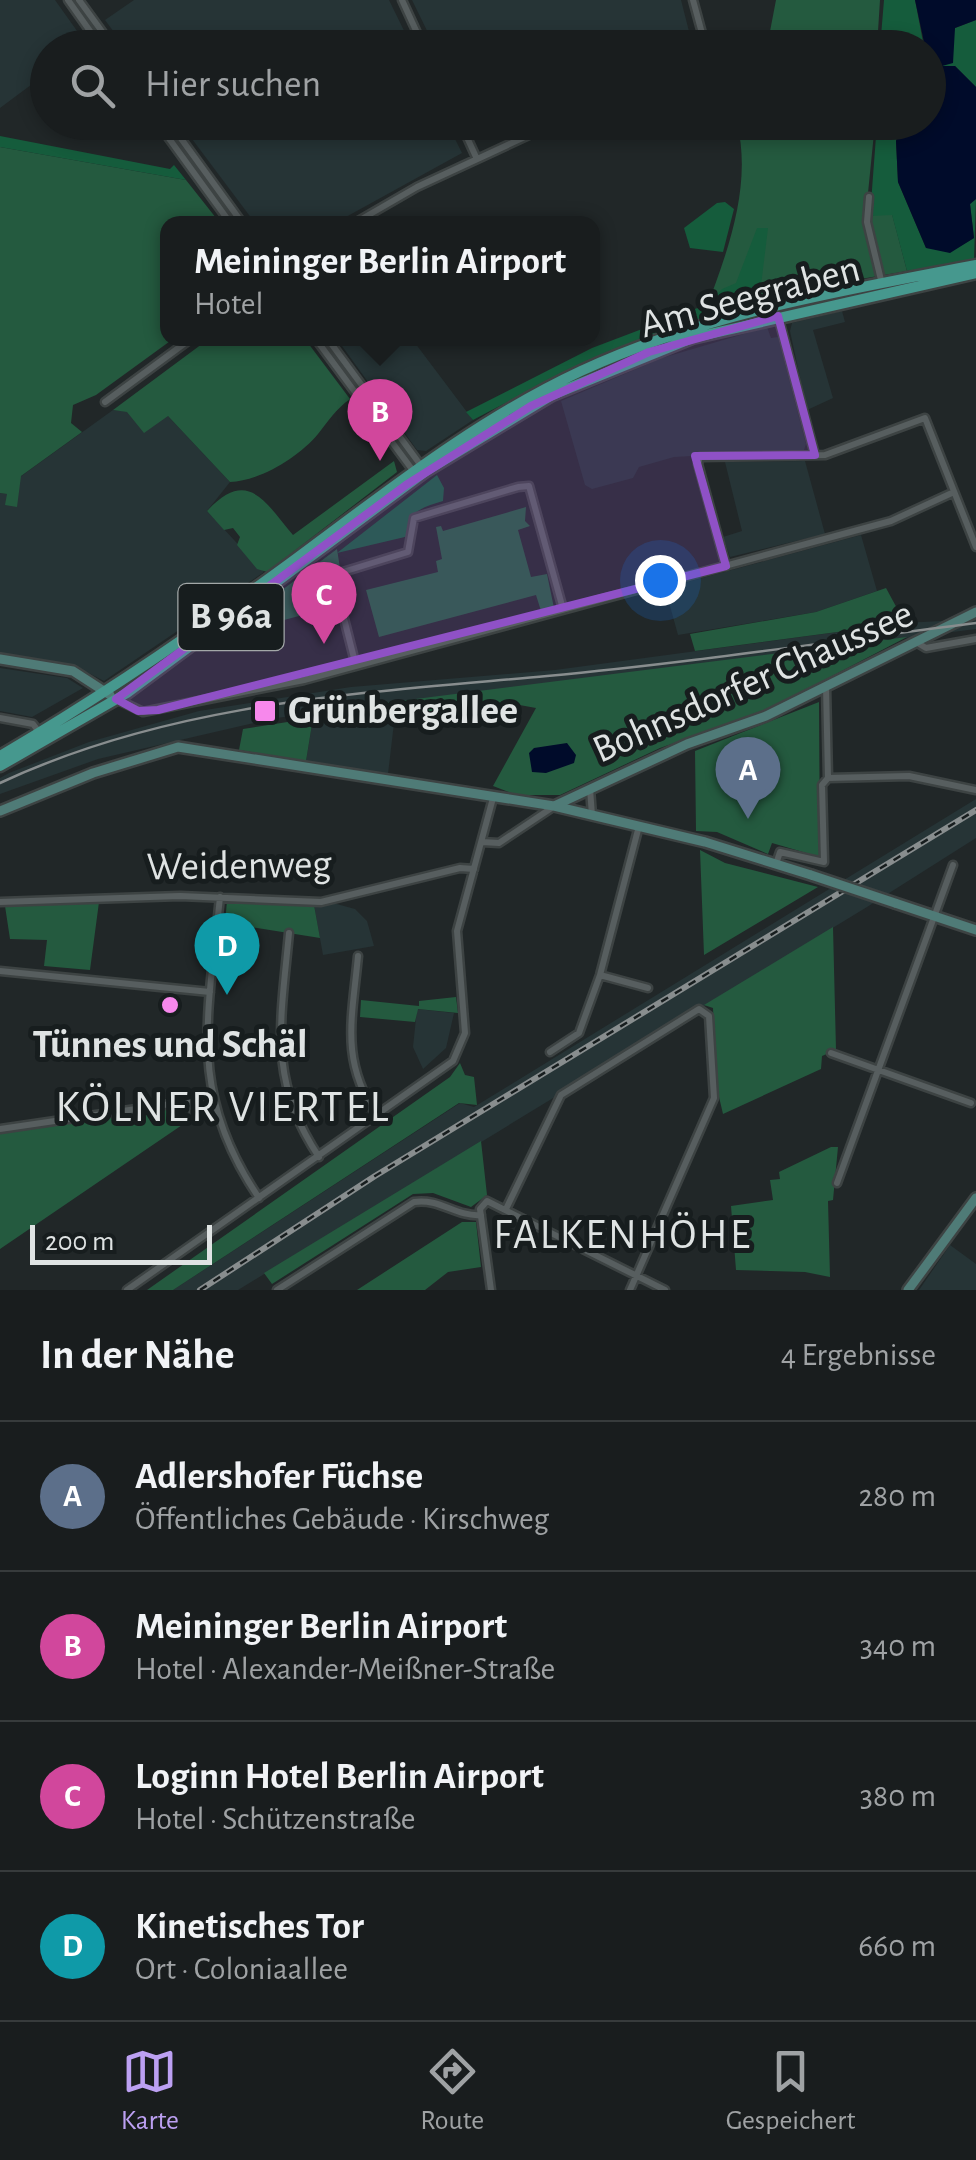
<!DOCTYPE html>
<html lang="de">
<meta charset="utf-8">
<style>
:root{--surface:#191d1e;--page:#222627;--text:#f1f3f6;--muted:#9fa2a4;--line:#373b3c;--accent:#bca0f2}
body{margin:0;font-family:"Alegreya Sans",sans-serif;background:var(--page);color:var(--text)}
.scale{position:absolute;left:30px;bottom:25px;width:182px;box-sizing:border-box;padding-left:10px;border:5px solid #dfe3e3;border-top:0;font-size:28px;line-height:35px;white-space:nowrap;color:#dfe3e3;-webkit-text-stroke:8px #171d1e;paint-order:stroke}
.you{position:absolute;left:660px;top:580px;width:35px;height:35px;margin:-25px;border:8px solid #fff;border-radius:50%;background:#1a73e8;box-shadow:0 0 0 15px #1a73e833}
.badge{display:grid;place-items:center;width:65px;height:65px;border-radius:50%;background:var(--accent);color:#fff;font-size:32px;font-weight:700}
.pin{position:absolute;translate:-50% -82px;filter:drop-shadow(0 2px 5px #0008)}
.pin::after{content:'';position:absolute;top:52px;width:35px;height:30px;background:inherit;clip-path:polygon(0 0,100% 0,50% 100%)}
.popup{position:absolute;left:160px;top:216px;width:440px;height:130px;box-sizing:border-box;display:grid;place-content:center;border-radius:20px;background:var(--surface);filter:drop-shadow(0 2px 8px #0005);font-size:32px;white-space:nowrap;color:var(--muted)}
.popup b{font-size:38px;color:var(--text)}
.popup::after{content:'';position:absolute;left:50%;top:100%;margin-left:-20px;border:20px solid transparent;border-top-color:var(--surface)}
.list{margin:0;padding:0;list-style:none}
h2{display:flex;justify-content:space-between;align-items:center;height:130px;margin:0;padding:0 40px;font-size:42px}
h2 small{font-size:32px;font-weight:400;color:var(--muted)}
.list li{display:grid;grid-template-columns:65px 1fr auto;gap:30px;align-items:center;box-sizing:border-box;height:150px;padding:0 40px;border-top:2px solid var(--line)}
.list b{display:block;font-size:38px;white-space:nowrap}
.list p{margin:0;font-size:32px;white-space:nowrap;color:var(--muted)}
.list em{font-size:32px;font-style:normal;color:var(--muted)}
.icon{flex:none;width:55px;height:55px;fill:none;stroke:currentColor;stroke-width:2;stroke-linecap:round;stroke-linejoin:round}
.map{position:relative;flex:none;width:976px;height:1290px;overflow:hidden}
.search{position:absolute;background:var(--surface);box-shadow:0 5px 15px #0003;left:30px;right:30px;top:30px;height:110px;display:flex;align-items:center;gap:25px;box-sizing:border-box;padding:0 35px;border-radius:55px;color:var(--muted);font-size:38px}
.sheet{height:730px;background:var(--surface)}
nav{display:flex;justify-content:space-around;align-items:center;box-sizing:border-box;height:140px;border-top:2px solid var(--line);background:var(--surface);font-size:28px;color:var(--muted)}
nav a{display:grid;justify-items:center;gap:5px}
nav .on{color:var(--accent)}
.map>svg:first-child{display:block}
</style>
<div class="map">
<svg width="976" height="1290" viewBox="0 0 976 1290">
<rect width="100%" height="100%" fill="#212728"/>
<path fill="#263436" d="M0,0H55L87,45L48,48L47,73L0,108Z
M134,0H389L412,47H125L105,20Z
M412,0H681L693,47H435Z
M180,123H447L462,153L335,223H255Z
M842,311L845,322L813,330L833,398L807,410L790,331L792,323Z
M767,327L771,338L778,337L806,444L804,450L674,457L639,467L633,478L592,489L585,485L561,401L662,358Z
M337,339H412L473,420L426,451L417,450Z
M113,410L168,416L230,482L207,511L264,572L104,681L77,667L0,654V493L7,494L20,477Z
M805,461L825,534L730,557L723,537L742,531L725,462Z
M861,535L877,591L816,612L678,635L665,588Z
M976,619V629L276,718L98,759L0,794V778L9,773L89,742L199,711L351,687L555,670L905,623Z
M0,668L67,678L83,688L32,717L0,711Z
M327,716L329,727L379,720L394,723L388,774L306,761L313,718Z
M976,799V838L867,907L238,1290H173L460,1103L474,1107Z
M333,903L355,909L367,921L374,946L323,955L314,905Z
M417,1009L454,1013L446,1048L423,1069L413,1047Z
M950,1245L976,1264V1290H919Z"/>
<path fill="#245a3f" d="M776,0H880L877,47H767Z
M737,123H875L868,193L870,215L892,214L907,271L803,289L703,317C726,256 753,188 737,123Z
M0,147L186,180L220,223L168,224V338L173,339L96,395L73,405L71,423L82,432L21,476L17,507L5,505L7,494L0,493Z
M210,338L305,339L350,399C335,410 329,420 318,434C299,457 260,481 230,482L168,416L144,433L127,412L113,410Z
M394,461L397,472L267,572L257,569L237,545L240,537L233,528L224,530L207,511C248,467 265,502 293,535Z
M526,507L525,521L530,526L518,530L531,577L547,574L554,608L541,611L536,595L379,637L366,590L438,572L436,561L442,559L436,527L441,526L443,531Z
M337,549L340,568L323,573L333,607L284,620L278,593Z
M886,588L905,623L695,651L690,634L816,612Z
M907,637L763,712L660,748L560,795H517L493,786L536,708L514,704L512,723L466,716L465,720L425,717L418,725L379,720L387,719L384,703Z
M819,702L820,857L772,843L768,854L717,832L696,831L695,751Z
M313,718L306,761L239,750L243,729Z
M700,850L725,863L818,887L704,955Z
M227,901L314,905L320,938L225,923Z
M99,902L90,970L44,966L47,940L10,939L5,906Z
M833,927L836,1050L822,1056L821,1069L723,1114L716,1084L713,1008L704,1005Z
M456,997L458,1013L418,1009L415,1022L360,1017L361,1000L419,1006V1001Z
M460,1063L465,1075L474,1077L477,1105L459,1103L173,1290H147L450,1077Z
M180,1106L185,1123L0,1249V1131Z
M481,1141L487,1195L471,1207L433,1193L413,1194L272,1284L264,1273Z
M831,1147H838L833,1200L828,1201L830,1277L805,1272L736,1270L731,1206L773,1200L770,1180L780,1179L779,1172Z
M462,1222H476L481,1267L448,1272L425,1290H357Z"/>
<path fill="#155c3c" d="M884,0H915L924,47L880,48Z
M976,20V87L955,66L942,69L955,28Z
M877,123H902L896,141L898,182L926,248L955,249L974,238L970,204L976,199L974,260L907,271L892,215L870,216Z
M0,136L170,169L174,165L186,180L0,147Z
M725,202L734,209L723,252L690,248L684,228L717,203Z
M757,228H768L759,302C658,330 565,371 473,420L466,412L592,348L708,304L722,289L736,283Z
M437,475L444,488L443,501C423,507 405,512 409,536L337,553Z"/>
<path fill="#000b2a" d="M915,0H976V20L955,28L953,63L942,66H955L976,87V199L970,204L974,238L950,253L926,248L898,182L896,141L902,123L928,122L929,70L938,69L929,65Z
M567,743L576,755L574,763L546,773L532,772L529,753L534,748Z"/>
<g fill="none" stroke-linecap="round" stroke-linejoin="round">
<defs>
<path id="street" d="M68,0L102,48
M79,0L114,48
M402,0L424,48
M693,0L706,48
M157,122L231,224
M169,122L243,224
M460,122L476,157
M869,197L867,222L882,284
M353,224L417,187L557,122
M778,316L815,455
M315,338L414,472
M327,338L422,467
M105,402L192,338
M726,566L698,464L700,457L825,455L925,418L976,547
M916,642L926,648L976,639
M356,666L333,575L408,552L414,518L518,487L529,486L563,609
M826,686L828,778L909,776L976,790
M116,699L143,712L304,680L891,521L954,492
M0,718L33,724L39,732
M590,789L592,815
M482,842L499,843L553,807
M776,864L780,852L824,862L822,785L828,778
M220,897C208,1016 187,1092 259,1198
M0,902L180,896L321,902L460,868L474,869
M289,933C281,1020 267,1080 319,1157
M358,956C352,1020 340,1060 377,1116
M0,971L210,992
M600,975L648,988
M550,1052L579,1033L600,975L639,826
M831,1053L971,1103
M180 1112a7 7 0 1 1 14 0a7 7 0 1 1-14 0Z
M0,1129L211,1098
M837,1183L953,865
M506,1209L561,1095L699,1009L709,1016L714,1098L630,1290
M127,1290L453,1061L465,1033L457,931L493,798
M277,1290L414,1202C440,1198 456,1217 481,1215
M491,1290L480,1209L487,1201L665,1290"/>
<path id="secondary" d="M0,659L73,671L110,695
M554,806L687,744L766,716L976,612
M0,811L93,773L178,747L554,806L705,842L811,875
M895,903L976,930
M908,1290L976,1198"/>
<path id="primary" d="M0,756C101,697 196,632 290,563C385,493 474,421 581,371C706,313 842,291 976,265
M0,766L127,693L426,471L552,395L692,338L976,273"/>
</defs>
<use href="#street" stroke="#3d4343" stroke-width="11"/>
<use href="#secondary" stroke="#3d4343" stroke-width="14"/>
<use href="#primary" stroke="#3d4343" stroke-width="15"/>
<use href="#street" stroke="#575e5f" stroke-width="6"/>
<use href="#secondary" stroke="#4f7b77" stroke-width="9"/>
<use href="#primary" stroke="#46988e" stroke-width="10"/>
<path stroke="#888d8e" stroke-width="2.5" d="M0,783C173,702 361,693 547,676C690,663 833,641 976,623"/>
<defs>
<path id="rail" d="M200,1290L375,1176L976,810"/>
</defs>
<use href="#rail" stroke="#888d8e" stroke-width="6"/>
<use href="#rail" stroke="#171d1e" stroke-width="2.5" stroke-dasharray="8" stroke-linecap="butt"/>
<defs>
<path id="secondary-bridge" d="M811,875L895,903"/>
</defs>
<use href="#secondary-bridge" stroke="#3d4343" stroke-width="14" stroke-linecap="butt"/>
<use href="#secondary-bridge" stroke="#4f7b77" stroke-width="9"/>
</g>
<path fill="#8f51c6" fill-opacity="0.2" stroke="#8f51c6" stroke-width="8" stroke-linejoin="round" d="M778,316L815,455L695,456L726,566L158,710L138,711L116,699L406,485L531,406L649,352Z"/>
<g fill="#f788ec" stroke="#171d1e" stroke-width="4">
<rect x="253" y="699" width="24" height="24" rx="5"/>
<circle cx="170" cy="1005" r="10"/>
</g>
<g text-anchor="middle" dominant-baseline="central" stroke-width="10" stroke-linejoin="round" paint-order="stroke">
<rect fill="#171d1e" stroke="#a3a8a8" stroke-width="2.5" x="178.5" y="584" width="105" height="66" rx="8"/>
<g font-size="38" font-weight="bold" fill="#dfe3e3">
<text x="231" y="617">B 96a</text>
</g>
<g font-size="40" fill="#dfe3e3" stroke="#171d1e">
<text transform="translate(750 297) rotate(-15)">Am Seegraben</text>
<text transform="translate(753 682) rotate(-24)">Bohnsdorfer Chaussee</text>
<text transform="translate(239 866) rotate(-1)">Weidenweg</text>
</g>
<g font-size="40" font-weight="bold" fill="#dfe3e3" stroke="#171d1e" text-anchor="start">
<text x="288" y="711">Grünbergallee</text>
<text x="170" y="1045" text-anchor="middle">Tünnes und Schäl</text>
</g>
<g font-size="42" letter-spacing="2.5" fill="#dfe3e3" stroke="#171d1e">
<text x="623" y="1235">FALKENHÖHE</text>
</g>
<g font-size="45" letter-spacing="2.5" fill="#dfe3e3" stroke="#171d1e">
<text x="223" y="1107">KÖLNER VIERTEL</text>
</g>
</g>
</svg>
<div class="scale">200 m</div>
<div class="you"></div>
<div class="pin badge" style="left:748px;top:819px;background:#5c6f8a">A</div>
<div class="pin badge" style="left:380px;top:461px;background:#d1479c">B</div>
<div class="popup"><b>Meininger Berlin Airport</b>Hotel</div>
<div class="pin badge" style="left:324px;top:644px;background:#d1479c">C</div>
<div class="pin badge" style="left:227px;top:995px;background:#0f9aa8">D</div>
<div class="search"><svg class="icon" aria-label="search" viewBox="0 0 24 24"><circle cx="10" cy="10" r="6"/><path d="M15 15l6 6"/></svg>Hier suchen</div>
</div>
<section class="sheet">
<h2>In der Nähe<small>4 Ergebnisse</small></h2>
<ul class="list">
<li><span class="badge" style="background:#5c6f8a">A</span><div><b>Adlershofer Füchse</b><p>Öffentliches Gebäude · Kirschweg</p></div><em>280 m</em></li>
<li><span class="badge" style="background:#d1479c">B</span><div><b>Meininger Berlin Airport</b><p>Hotel · Alexander-Meißner-Straße</p></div><em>340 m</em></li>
<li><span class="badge" style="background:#d1479c">C</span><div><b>Loginn Hotel Berlin Airport</b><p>Hotel · Schützenstraße</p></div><em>380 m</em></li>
<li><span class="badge" style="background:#0f9aa8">D</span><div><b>Kinetisches Tor</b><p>Ort · Coloniaallee</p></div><em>660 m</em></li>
</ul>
</section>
<nav>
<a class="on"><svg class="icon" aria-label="map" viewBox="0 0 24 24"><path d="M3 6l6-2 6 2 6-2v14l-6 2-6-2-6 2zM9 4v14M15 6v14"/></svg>Karte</a>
<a><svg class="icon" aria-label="directions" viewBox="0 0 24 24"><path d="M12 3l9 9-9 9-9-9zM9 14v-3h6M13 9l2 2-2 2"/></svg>Route</a>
<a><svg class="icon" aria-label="saved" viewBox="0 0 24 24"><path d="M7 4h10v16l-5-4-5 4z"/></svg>Gespeichert</a>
</nav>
